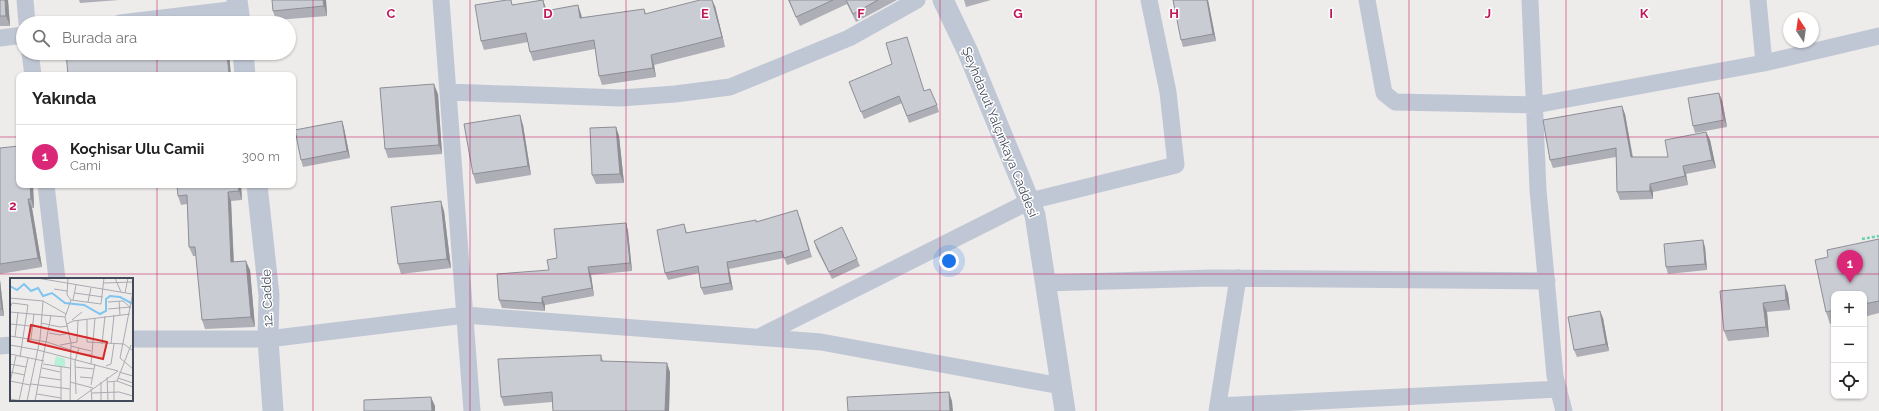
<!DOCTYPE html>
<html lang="tr">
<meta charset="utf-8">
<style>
:root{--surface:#fff;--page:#f2f2f2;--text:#222;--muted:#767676;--line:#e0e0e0;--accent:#db2777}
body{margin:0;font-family:Raleway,sans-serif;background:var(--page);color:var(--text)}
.controls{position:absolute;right:12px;bottom:12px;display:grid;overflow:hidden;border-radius:8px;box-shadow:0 1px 3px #0004}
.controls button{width:36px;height:36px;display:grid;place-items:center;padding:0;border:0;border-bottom:1px solid var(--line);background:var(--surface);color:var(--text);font:20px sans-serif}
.compass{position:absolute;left:1783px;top:12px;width:36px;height:36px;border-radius:50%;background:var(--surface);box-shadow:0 1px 3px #0004;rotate:347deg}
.you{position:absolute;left:949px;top:261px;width:14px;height:14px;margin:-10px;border:3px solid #fff;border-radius:50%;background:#1a73e8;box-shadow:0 0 0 6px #1a73e833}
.badge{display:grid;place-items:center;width:26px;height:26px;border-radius:50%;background:var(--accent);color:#fff;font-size:13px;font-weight:700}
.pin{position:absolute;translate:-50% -33px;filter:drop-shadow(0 1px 2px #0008)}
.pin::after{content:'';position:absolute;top:21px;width:14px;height:12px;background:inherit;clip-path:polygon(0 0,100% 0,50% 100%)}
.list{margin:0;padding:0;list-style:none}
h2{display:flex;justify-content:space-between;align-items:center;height:52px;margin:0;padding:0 16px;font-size:17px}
h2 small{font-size:13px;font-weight:400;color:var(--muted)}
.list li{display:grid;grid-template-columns:26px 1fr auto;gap:12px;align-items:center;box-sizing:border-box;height:64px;padding:0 16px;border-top:1px solid var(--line)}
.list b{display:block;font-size:15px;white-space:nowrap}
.list p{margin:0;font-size:13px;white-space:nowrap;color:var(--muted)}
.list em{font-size:13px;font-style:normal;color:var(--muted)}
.icon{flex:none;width:22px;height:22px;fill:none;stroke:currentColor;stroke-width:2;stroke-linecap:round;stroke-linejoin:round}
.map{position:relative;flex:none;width:1879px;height:411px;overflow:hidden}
.search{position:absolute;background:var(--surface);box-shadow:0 1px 3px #0004;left:16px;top:16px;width:280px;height:44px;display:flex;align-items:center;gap:10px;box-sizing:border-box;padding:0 14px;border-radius:22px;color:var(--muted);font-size:15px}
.panel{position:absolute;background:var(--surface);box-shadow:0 1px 3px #0004;left:16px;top:72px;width:280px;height:116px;border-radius:8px}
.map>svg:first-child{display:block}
</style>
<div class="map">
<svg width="1879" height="411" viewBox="0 0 1879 411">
<rect width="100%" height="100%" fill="#eeebeb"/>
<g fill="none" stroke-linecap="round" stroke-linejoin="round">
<path stroke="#6bd1b0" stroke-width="2.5" stroke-dasharray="3 2" stroke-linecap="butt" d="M1862,239L1879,236"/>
<path stroke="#c0c7d4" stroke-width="17" d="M25,0L27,23
M441,0L472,411
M1367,0L1384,93L1395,102L1535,105L1764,63L1879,36
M1530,0L1538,190L1555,376L1564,411
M1758,0L1764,63
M120,23L238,9
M0,38L23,35
M30,53L33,75
M448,92L621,98L675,94L730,87L849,38L917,0
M46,185L57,279
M1045,283L1212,278L1547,281
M759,337L1030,201L1176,165L1168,92L1149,0
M132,339H268L465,315L821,342L1061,386
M0,346L11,345
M1218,406L1559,389
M1217,411L1238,278"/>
<path stroke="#c0c7d4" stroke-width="21" d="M237,0L240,23
M943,0L967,50L1035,215L1065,411
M243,53L245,75
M257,185L269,295L268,339L273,411"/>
</g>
<path fill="#aeafb6" d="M0,0H8L10,26H0Z
M79,0H119L80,3Z
M326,0L327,16L276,20L273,11Z
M543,0L547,11L578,5L582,18L644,9L646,14L715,6L725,47L654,65L656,77L602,85L599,76L595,49L533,61L530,52L528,42L484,50L481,41L513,5Z
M788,0H897L856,22L847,4L800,26Z
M964,0H991L966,7Z
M1208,0L1216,41L1183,47L1181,40Z
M849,82L925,91L937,105L939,112L909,123L902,103L864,119Z
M438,94L442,154L388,158L385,149Z
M1722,100L1727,127L1695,133L1693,126Z
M1625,114L1633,157H1668L1706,132L1710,140L1716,168L1686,174L1688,185L1653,192V199L1620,200L1617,192L1616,157L1553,168L1550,160Z
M342,121L344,128L350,158L303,167L301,160Z
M523,125L531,175L476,184L473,174Z
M616,127L619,136L624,183L596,184L592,175Z
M0,148L33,185L34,208H32L42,267L0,274Z
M241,185L242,200L231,201L234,262L250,270L255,327L205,329L202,320L196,256H193L189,247L187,204L181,205L178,196Z
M444,211L451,268L401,274L398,264Z
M800,217L812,257L787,265L784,258L729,269L733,290L704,295L701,288L699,273L668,280L665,273L684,224L687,233L756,222Z
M626,223L628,231L632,271L591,275L594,296L545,305V311L502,308L499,300L549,270L557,258Z
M1879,239V313L1864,317V294H1834V323L1830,324L1826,312L1828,257Z
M814,241L857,259L860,266L832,279L816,248Z
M1705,247L1707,270L1668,274L1666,267Z
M0,280L4,316H0Z
M1785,285L1788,294L1790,310L1767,312L1769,337L1728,341L1724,331Z
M1603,318L1609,351L1577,357L1574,350Z
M601,355L603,361L670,372L669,411H553L552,402L504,406L501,397Z"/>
<path fill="#8d8f94" d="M5,0H8L10,26L6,16Z
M323,0H326L327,16L324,6Z
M543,0L546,9L548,20L545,11Z
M712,0L715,6L725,47L722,37Z
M1207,0H1208L1216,41L1213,34Z
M578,5L581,14L584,27L580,18Z
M227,53H229L231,75H229Z
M651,55L654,65L656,77L653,68Z
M434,84L438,94L442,154L439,145Z
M1719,93L1722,100L1727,127L1724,120Z
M1622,106L1625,114L1634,166L1631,157Z
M520,115L523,125L531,175L528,166Z
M342,121L344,128L350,158L347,151Z
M616,127L619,136L624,183L620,174Z
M1706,132L1710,140L1716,168L1712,160Z
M1683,166L1686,174L1688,185L1685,176Z
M1650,184L1653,192V199L1650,191Z
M30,185H33L34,208L31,199Z
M238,185H241L242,200L239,191Z
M228,192L231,201L234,271L231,262Z
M28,199L32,208L42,267L38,258Z
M441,201L444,211L451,268L447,259Z
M626,223L628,231L632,271L630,263Z
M1703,240L1705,247L1707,270L1705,264Z
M246,261L250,270L255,327L251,317Z
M727,262L729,269L733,290L730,283Z
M588,267L591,275L594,296L592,288Z
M0,280L4,316L2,309L0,293Z
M1785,285L1788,294L1790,310L1786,300Z
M542,297L545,305V311L542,303Z
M1763,303L1767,312L1769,337L1766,327Z
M1600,311L1603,318L1609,351L1606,344Z
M667,363L670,372L669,411H665Z
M949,392L952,401L953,411H950Z
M431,397L435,406V411H432Z"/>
<path fill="#caccd4" stroke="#8d8f94" d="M0,0H5L6,16H0Z
M272,0H323L324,6L273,11Z
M507,0H511L512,5L543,0L545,11L578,5L580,18L644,9L645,14L700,0H712L722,37L651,55L653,68L599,76L594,40L530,52L526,33L481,41L475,5Z
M789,0H833L796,17Z
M846,0H878L853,14Z
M1173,0H1207L1213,34L1181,40Z
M907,37L924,91L930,89L937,105L907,116L899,96L861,112L849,82L892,64L886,43Z
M66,53H227L229,75H68Z
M434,84L439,145L385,149L380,88Z
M1719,93L1724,120L1693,126L1688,98Z
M1622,106L1631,157H1668L1665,140L1706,132L1712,160L1683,166L1685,176L1650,184V191L1617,192L1616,148L1550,160L1543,120Z
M520,115L528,166L473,174L464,124Z
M342,121L347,151L301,160L295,130Z
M616,127L620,174L592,175L590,128Z
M19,146V185H30L31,199H28L38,258L0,264V148Z
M177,185H238L239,191L228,192L231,262L246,261L251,317L202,320L195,247H189L187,195L178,196Z
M441,201L447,259L398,264L391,207Z
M797,210L809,250L784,258L782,251L727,262L730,283L701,288L698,266L665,273L657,230L684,224L686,233L756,220V222Z
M626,223L630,263L588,267L592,288L542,297V303L499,300L497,274L549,270L547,260L557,258L554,229Z
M842,227L857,259L829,272L814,241Z
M1879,239V301L1864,304V294H1834V310L1826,312L1815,260L1828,257L1827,250Z
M1703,240L1705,264L1666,267L1664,244Z
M1785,285L1786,300L1763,303L1766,327L1724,331L1720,291Z
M0,293L2,309H0Z
M1600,311L1606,344L1574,350L1568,317Z
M601,355V361L667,363L665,411H553L552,392L501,397L498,359Z
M949,392L950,411H848L847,397Z
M431,397L432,411H364V400Z"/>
<path fill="none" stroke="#c2185b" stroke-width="1" stroke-opacity="0.55" d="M157,0V23M313,0V411M470,0V411M626,0V411M783,0V411M940,0V411M1096,0V411M1253,0V411M1409,0V411M1566,0V411M1722,0V411M157,53V75M0,137H19M293,137H1879M157,185V411M0,274H1879"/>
<g text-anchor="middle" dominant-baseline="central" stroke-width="3" stroke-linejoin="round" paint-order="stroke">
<g font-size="13" fill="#434b5a" stroke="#fff">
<text transform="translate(1000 132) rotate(68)">Şeyhdavut Yalçınkaya Caddesi</text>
<text transform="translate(267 298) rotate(-92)">12. Cadde</text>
</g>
</g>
<g transform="translate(10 278)">
<rect width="123" height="123" fill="#eeebeb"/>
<path d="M46,78L55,81V89L44,87Z" fill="#b4f1d6"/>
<path fill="none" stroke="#7ec5f1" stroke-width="2" d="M0,8L7,12L14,6L21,13L28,10L33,18L42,15L55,25L74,27L90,36L96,33V21L100,18L110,19L123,26"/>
<path fill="none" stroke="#aaabb1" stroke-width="1" d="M27,0L122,16M58,0L57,17L61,22M105,0L111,14M94,5L123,4M44,11L57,13M123,14L110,80L123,91M65,15L93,19M115,15L118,0M0,20L33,23L56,36M61,22L91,26L94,0M63,22L66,7M109,23L110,37M78,24L81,10M98,24L113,23L121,30M0,30L2,25L18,27L10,79M98,31L121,29M0,34L55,39M77,41V64L114,66L123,73M62,42L72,34M31,45L50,49L58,48M0,46L31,49M57,46L63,43L120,36M39,55L50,57L59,55M0,58L37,64L61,72M5,59L8,34M21,61L24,36M92,66L95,38M101,66L104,37M0,67L28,72L108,93M50,67L67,64L68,42M61,68L81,73M67,75L81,77M0,76L34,83M0,86L16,89M33,86L60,90M81,86L85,40M96,88L101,86L104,66M65,89L84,91M32,90L50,94M0,94L15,97M109,94L123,98M30,99L51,102M70,99L82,100M97,99L98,123M108,100L123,105M0,103L20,107M107,103L121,67M0,104L6,78M60,104L83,110M91,104V123M98,104L107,103L123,109M104,104V123M21,106L60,111M81,107L85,86M81,111L82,123M82,115L109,114L123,118M27,116L51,120M66,116L65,83L69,70M0,121L12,123M9,123L18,80M17,123L30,61L33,23M25,123L41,37M51,123V89M60,123L61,65L55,39L61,22M66,123L108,93"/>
<path fill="#d62828" fill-opacity="0.15" stroke="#d62828" stroke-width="2" d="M21,47L97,64L93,81L18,63Z"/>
<rect width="123" height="123" fill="none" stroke="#434b5a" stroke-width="2"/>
</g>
<g font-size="13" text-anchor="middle" font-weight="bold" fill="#c2185b" stroke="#fff" stroke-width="3" stroke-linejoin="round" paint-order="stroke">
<text x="391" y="18">C</text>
<text x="548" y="18">D</text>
<text x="705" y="18">E</text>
<text x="861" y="18">F</text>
<text x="1018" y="18">G</text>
<text x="1174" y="18">H</text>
<text x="1331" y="18">I</text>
<text x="1488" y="18">J</text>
<text x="1644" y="18">K</text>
<text x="13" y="210">2</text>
</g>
</svg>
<div class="controls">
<button>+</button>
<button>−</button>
<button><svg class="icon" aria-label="locate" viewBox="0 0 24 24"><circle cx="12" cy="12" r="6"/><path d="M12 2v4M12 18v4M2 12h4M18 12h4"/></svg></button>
</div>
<svg class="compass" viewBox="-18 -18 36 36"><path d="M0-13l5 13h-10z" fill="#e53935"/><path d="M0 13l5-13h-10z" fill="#767676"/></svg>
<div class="you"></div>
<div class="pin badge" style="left:1850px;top:283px">1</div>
<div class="search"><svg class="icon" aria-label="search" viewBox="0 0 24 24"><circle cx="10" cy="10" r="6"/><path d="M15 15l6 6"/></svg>Burada ara</div>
<section class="panel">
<h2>Yakında<small></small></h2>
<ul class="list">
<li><span class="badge">1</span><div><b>Koçhisar Ulu Camii</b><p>Cami</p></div><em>300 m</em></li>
</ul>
</section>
</div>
